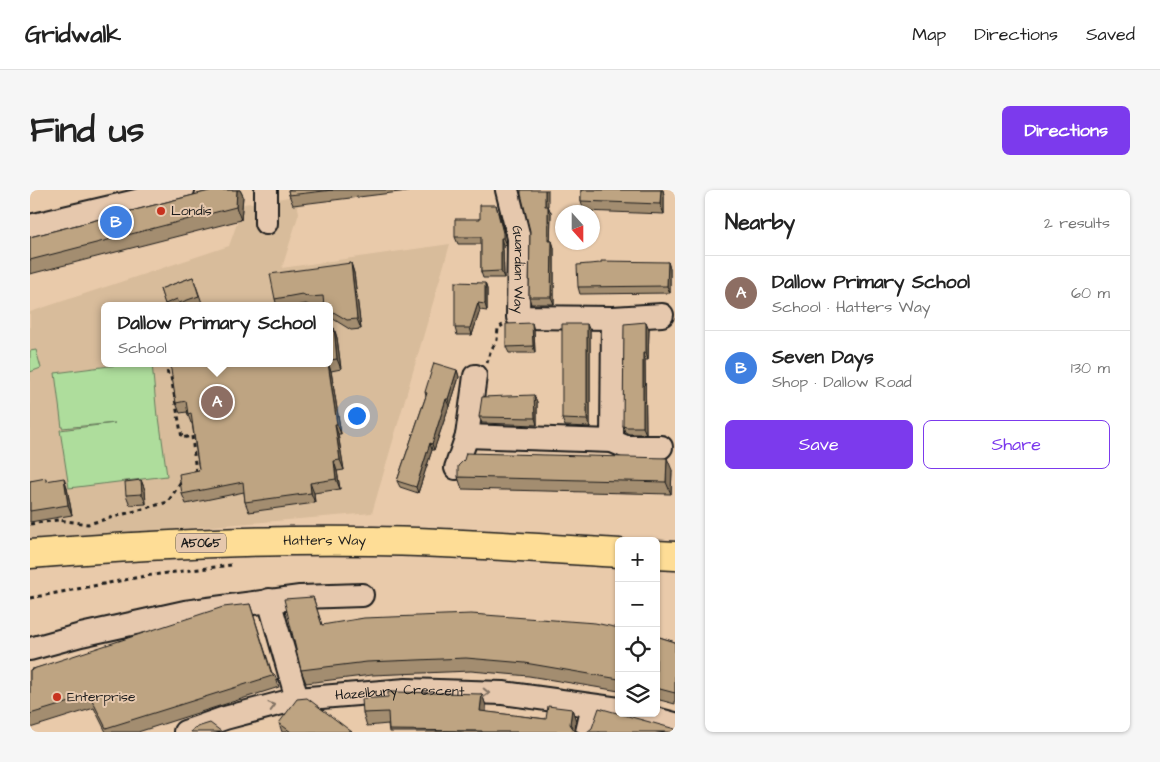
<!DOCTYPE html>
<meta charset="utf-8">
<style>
:root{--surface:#fff;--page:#f6f6f6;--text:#222;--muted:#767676;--line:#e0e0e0;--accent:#7c3aed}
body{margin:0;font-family:"Architects Daughter",sans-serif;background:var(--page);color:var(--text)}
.controls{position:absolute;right:15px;bottom:15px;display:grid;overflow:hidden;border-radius:8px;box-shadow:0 1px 4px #0004}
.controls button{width:45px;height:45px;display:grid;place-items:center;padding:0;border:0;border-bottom:1px solid var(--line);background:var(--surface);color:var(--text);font:25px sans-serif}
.compass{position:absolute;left:525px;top:15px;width:45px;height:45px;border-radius:50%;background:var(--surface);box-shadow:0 1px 4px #0004;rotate:159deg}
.you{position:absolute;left:326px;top:225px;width:18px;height:18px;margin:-12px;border:4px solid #fff;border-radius:50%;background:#1a73e8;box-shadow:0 0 0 8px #1a73e833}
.badge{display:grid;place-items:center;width:32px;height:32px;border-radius:50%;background:var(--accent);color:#fff;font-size:16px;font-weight:700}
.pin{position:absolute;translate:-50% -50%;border:2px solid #fff;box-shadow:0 1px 5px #0006}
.popup{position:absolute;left:71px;top:112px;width:232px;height:65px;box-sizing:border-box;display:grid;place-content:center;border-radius:8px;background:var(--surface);filter:drop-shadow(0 1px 4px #0005);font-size:16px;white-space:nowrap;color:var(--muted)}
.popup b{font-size:19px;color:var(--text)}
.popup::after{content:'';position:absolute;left:50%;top:100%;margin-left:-10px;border:10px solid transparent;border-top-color:var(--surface)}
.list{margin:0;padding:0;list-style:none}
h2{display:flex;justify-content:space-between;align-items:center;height:65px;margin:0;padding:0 20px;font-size:21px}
h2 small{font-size:16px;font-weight:400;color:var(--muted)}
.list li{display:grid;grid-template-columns:32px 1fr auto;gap:15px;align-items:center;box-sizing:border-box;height:75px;padding:0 20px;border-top:1px solid var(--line)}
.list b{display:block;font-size:19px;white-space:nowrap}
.list p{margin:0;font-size:16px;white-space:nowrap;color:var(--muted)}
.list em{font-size:16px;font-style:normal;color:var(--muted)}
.actions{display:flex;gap:10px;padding:15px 20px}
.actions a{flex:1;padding:11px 0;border:1px solid var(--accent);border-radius:8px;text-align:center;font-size:18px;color:var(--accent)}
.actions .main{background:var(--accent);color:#fff}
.icon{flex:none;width:28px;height:28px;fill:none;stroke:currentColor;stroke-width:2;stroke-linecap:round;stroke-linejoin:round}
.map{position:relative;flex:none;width:645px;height:542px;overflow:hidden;border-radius:8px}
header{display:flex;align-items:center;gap:30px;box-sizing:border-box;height:70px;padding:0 25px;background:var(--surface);border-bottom:1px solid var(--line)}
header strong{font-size:24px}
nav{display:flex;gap:28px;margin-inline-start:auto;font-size:18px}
.intro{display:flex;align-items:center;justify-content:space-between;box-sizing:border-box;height:120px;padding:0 30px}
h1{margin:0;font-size:35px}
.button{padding:12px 22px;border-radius:8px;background:var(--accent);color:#fff;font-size:18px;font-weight:700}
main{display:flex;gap:30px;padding:0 30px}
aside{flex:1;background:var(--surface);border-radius:8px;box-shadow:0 1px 4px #0004}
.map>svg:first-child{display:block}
</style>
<header>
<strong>Gridwalk</strong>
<nav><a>Map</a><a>Directions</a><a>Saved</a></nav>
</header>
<div class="intro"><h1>Find us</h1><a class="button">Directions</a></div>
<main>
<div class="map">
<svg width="645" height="542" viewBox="0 0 645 542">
<rect width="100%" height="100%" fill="#e9caaa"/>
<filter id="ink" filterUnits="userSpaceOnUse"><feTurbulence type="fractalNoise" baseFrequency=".02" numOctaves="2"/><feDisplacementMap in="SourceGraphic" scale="10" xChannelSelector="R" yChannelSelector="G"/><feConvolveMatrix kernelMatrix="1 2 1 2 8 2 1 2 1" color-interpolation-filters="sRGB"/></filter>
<g filter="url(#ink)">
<path fill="#d8bc9b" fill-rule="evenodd" d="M266,6L269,23L252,78L420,54L342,323L0,351V122L199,56L214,14ZM74,116H300V173H74Z"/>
<path fill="#aedd9c" stroke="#657c5c" d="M6,160L11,178L0,182V161Z
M103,173H122L127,227H129L137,286L39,298L30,240L85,233L32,238L25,183Z"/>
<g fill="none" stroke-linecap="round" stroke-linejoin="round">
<defs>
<g id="minor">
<path id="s1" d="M477,0L489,48L488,127L583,128L632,125"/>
<path d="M236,33V0"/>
<path d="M0,36L153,0"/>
<path d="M437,246L582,251L583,128"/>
<path d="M582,251L596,257H631"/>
<path d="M426,278L437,246L445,186"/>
<path d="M239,410L267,509"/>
<path d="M0,459L51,445L155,422L270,407L332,405"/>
<path d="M604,523L645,534"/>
<path id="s2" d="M155,542L195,528L267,509L376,500L473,503L589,519"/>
<path d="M557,542L563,516"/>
</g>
<g id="major">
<path id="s3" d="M0,364C114,355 229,349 343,351C425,352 507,358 589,363"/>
<path d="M626,365L645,366"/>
</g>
</defs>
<use href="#minor" stroke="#1c1c1c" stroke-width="26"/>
<use href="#major" stroke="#1c1c1c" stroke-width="31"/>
<path stroke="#1c1c1c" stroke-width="3" stroke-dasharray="4 4" stroke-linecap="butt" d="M136,173L138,185L141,187L152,248L162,246L166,283
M457,173L460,162L467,150L468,138L473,135
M0,334L28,330L58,334L138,312L150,293L154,292
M0,408L115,386L201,375"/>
<use href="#minor" stroke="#e6c8ad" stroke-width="22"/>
<use href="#major" stroke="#fedd96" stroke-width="28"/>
</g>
<path fill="#a38d70" stroke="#1c1c1c" d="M183,0H210L213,6L211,30L0,84V47Z
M258,0H386L263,15L259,5Z
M551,0H633L634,5V24L554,21L551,11Z
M518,16L521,23L520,51H522L524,58V114H501L499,107L500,41Z
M469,22L476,50V55H473L474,88H453L451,82V54H428L425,47L450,29Z
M638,72L640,79V103L550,104L548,97Z
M321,73L324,83L331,139L321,140L300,127V116H280L276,114L265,116H247L245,109Z
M163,87L172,113L163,116H136L130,99Z
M455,93L457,99V121L450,120L442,145H427L425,138Z
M300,138H304L307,148L311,179L301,181L311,244H308L314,280L307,281L310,299L284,303L285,313L219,322L215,312L214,302L156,314L152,304L169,280L162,233H161L157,222L150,223L146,213L141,175L138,176L137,173H300Z
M619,139L618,170H615L616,244H599L595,242L593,236Z
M504,140L505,163H479L476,157Z
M560,141V237L535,236L532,229Z
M427,180L429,187L420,216H419L404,260H402L388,303L370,297L367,291L396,206L395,202Z
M504,205L507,212V235L452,233L449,227Z
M642,280L641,304L432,299L428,287Z
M111,290L115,300L116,314L100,315L96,305Z
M0,291H17L37,298L42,325L0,332Z
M283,407L292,435L589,438V501L499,486L441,481L342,485L276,493L271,480Z
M220,414L242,483L245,485L249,497L108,542H76L64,518L0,538V480Z
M626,446L645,452V514L626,509Z
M452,504L456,516V522L516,529L542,519L546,531L545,540L549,542H359L358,534L337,536L333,523Z
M249,533L322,542H252Z"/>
<path fill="#85735b" stroke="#1c1c1c" d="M207,0H210L213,6L211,30L206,17Z
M515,0H518V23L515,16Z
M631,0H633L634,5V24L630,14Z
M466,15L476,50V55L473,48Z
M518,16L521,23L520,58L518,51Z
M471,48L473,55L474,88L471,81Z
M522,51L524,58V114L521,107Z
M638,72L640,79V103L637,96Z
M321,73L324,83L331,139L327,129Z
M455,93L457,99V121L455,114Z
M448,113L450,120L442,145L440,138Z
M616,132L619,139L618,170L616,163Z
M502,133L504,140L505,163L503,156Z
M557,134L560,141V237L557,230Z
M304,138L307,148L311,179L307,169Z
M613,163L615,170L616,244L613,237Z
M298,173L301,181L311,244L307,234Z
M427,180L429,187L420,216L418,209Z
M504,205L507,212V235L505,228Z
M416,209L419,216L404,260L402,254Z
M305,234L308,244L314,280L310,270Z
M400,253L402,260L388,303L386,297Z
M637,268L642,280L641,304L636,292Z
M304,271L307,281L310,299L306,289Z
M34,288L37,298L42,325L38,315Z
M111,290L115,300L116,314L112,304Z
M280,293L284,303L285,313L281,303Z
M452,504L456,516L455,533L450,521Z
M542,519L546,531L545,542L540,534Z"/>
<path fill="#bea482" stroke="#1c1c1c" d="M183,0H207L206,17L0,70V47Z
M258,0H303L259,5Z
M491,0H515V16H518V51H522L521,107H499L500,41L491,4Z
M551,0H631L630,14L551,11Z
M450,15H466L473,43V48H471V81L451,82V47H425V29H450Z
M571,71L638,72L637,96L548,97L547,75L571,73Z
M321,73L327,129L317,130L300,120V116H294L293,106L279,107L272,104L245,109L240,84Z
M163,87L169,106L149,113L147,109L135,114L130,99Z
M425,92L455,93V114L448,113L440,138H425Z
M616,132V163H613V237H596L593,236L594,134Z
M502,133L503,156L476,157V134Z
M532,134H557V230L532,229Z
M300,138H304L307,169L300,170Z
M140,173H298L307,234H305L310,270L304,271L306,289L280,293L281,303L215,312L213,292L152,304L149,284L169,280L161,223L158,224L156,211L146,213Z
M404,173L427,180L418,209H416L402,254L400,253L386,297L367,291L397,203L395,202Z
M504,205L505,228L449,227L452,207Z
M436,263L637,268L636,292L428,287V276L434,270Z
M16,288V291L34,288L38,315L0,321V291Z
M111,290L112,304L96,305L95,292Z
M283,407L292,435L334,428L441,424L565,433L589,438V489L495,473L436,468L337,472L271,480L254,409Z
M220,414L241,482L245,485L76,538L60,506L0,524V480L193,417Z
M626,446L645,452V503L626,498Z
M358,502H364L452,504L450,521L516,529L518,516L542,519L540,534L544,540L549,542H452V541L359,540L358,522L333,523L332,509L358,507Z
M277,508L322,542H261L249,533L267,509Z
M569,518L645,539V542H557L562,538Z
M180,533L192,542H161L164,538Z"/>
<defs><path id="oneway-chevron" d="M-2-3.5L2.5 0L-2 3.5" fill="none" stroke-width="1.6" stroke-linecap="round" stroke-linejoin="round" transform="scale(1.25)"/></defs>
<g stroke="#817264">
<use href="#oneway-chevron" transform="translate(456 503) rotate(2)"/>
<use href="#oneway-chevron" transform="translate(242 516) rotate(-15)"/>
</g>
</g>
<g fill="#c8321e" stroke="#e6c8ad" stroke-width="2">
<circle cx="131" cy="21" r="5"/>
<circle cx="27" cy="507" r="5"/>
</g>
<g text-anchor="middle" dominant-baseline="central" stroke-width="4" stroke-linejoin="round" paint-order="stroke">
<rect fill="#e6c8ad" stroke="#595048" stroke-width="1" x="146" y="343.5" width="50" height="19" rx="4"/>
<g font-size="12" font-weight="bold" fill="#1c1c1c">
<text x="171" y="353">A5065</text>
</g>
<g font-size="14" fill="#1c1c1c" stroke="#e6c8ad" text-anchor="start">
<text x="141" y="21">Londis</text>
<text x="37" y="507">Enterprise</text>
</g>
<g font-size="14" fill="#1c1c1c" stroke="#e6c8ad">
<text stroke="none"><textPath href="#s1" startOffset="81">Guardian Way</textPath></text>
<text stroke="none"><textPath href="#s3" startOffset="295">Hatters Way</textPath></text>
<text stroke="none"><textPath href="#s2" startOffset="220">Hazelbury Crescent</textPath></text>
</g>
</g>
</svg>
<div class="controls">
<button>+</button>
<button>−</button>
<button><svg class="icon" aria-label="locate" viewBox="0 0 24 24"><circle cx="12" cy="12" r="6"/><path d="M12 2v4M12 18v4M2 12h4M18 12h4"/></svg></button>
<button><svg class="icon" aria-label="layers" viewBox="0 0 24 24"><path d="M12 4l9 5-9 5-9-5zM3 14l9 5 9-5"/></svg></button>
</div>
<svg class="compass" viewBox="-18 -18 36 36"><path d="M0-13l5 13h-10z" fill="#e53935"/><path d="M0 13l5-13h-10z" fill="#767676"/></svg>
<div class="you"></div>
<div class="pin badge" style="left:187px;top:212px;background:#8d6e63">A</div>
<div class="popup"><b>Dallow Primary School</b>School</div>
<div class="pin badge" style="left:86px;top:32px;background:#3f7fe0">B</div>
</div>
<aside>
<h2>Nearby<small>2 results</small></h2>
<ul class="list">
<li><span class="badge" style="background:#8d6e63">A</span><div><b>Dallow Primary School</b><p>School · Hatters Way</p></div><em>60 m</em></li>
<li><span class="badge" style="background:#3f7fe0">B</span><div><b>Seven Days</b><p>Shop · Dallow Road</p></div><em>130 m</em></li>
</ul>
<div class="actions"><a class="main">Save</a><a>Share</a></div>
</aside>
</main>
